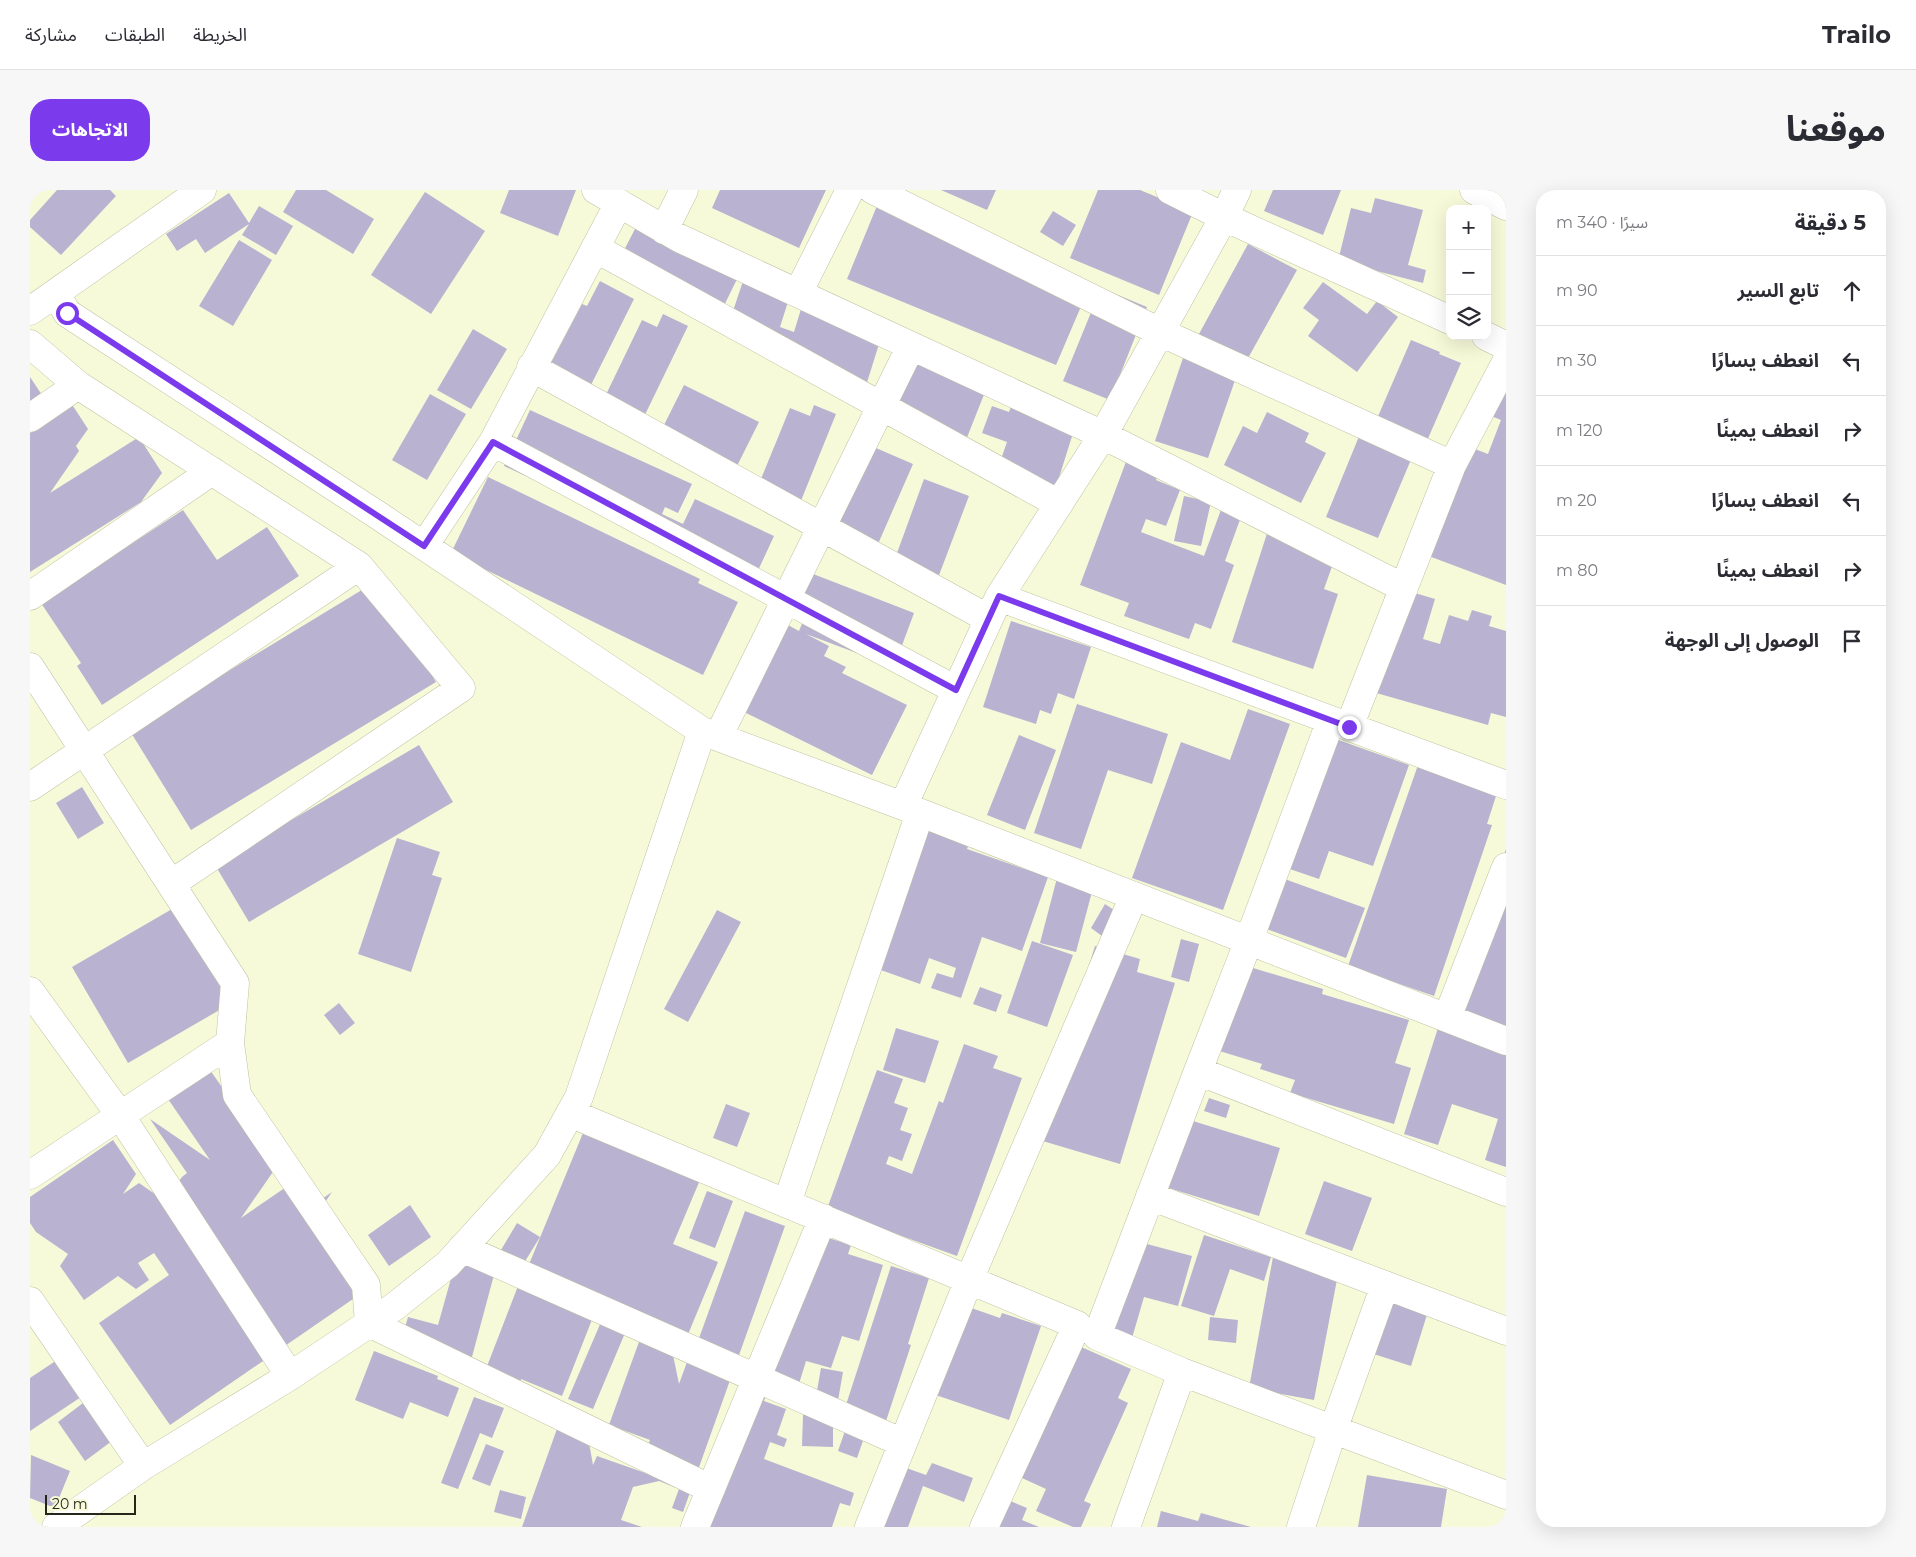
<!DOCTYPE html>
<html lang="ar">
<meta charset="utf-8">
<style>
:root{--surface:#fff;--page:#f7f7f7;--text:#2b2b33;--muted:#7c7c81;--line:#e1e1e2;--accent:#7c3aed}
body{margin:0;font-family:Montserrat,"Noto Sans Arabic",sans-serif;background:var(--page);color:var(--text);direction:rtl}
.controls{position:absolute;right:15px;top:15px;display:grid;overflow:hidden;border-radius:10px;box-shadow:0 5px 20px #0002}
.controls button{width:45px;height:45px;display:grid;place-items:center;padding:0;border:0;border-bottom:1px solid var(--line);background:var(--surface);color:var(--text);font:25px sans-serif}
.scale{position:absolute;left:15px;bottom:12px;width:91px;box-sizing:border-box;padding-left:5px;border:2px solid #26271b;border-top:0;font-size:14px;line-height:18px;white-space:nowrap;color:#26271b;-webkit-text-stroke:4px #f6fad8;paint-order:stroke}
.stop{position:absolute;width:15px;height:15px;margin:-11px;border:4px solid #7c3aed;border-radius:50%;background:#fff}
.stop.end{background:#7c3aed;border-color:#fff;box-shadow:0 1px 5px #0008}
.list{margin:0;padding:0;list-style:none}
h2{display:flex;justify-content:space-between;align-items:center;height:65px;margin:0;padding:0 20px;font-size:21px}
h2 small{font-size:16px;font-weight:400;color:var(--muted)}
.list li{display:grid;grid-template-columns:32px 1fr auto;gap:15px;align-items:center;box-sizing:border-box;height:70px;padding:0 20px;border-top:1px solid var(--line)}
.list b{display:block;font-size:19px;white-space:nowrap}
.list em{font-size:16px;font-style:normal;color:var(--muted)}
.icon{flex:none;width:28px;height:28px;fill:none;stroke:currentColor;stroke-width:2;stroke-linecap:round;stroke-linejoin:round}
.map{position:relative;flex:none;width:1476px;height:1337px;overflow:hidden;direction:ltr;border-radius:20px}
header{display:flex;align-items:center;gap:30px;box-sizing:border-box;height:70px;padding:0 25px;background:var(--surface);border-bottom:1px solid var(--line)}
header strong{font-size:24px}
nav{display:flex;gap:28px;margin-inline-start:auto;font-size:18px}
.intro{display:flex;align-items:center;justify-content:space-between;box-sizing:border-box;height:120px;padding:0 30px}
h1{margin:0;font-size:35px}
.button{padding:12px 22px;border-radius:20px;background:var(--accent);color:#fff;font-size:18px;font-weight:700}
main{display:flex;gap:30px;padding:0 30px}
aside{flex:1;background:var(--surface);border-radius:20px;box-shadow:0 5px 20px #0002}
.map>svg:first-child{display:block}
</style>
<header>
<strong>Trailo</strong>
<nav><a>الخريطة</a><a>الطبقات</a><a>مشاركة</a></nav>
</header>
<div class="intro"><h1>موقعنا</h1><a class="button">الاتجاهات</a></div>
<main>
<aside>
<h2>5 دقيقة<small>سيرًا · 340 m</small></h2>
<ul class="list">
<li><svg class="icon" aria-label="ahead" viewBox="0 0 24 24"><path d="M12 20V5M6 11l6-6 6 6"/></svg><div><b>تابع السير</b></div><em>90 m</em></li>
<li><svg class="icon" aria-label="left" viewBox="0 0 24 24"><path d="M17 20v-9H6M10 6l-5 5 5 5"/></svg><div><b>انعطف يسارًا</b></div><em>30 m</em></li>
<li><svg class="icon" aria-label="right" viewBox="0 0 24 24"><path d="M7 20v-9h11M14 6l5 5-5 5"/></svg><div><b>انعطف يمينًا</b></div><em>120 m</em></li>
<li><svg class="icon" aria-label="left" viewBox="0 0 24 24"><path d="M17 20v-9H6M10 6l-5 5 5 5"/></svg><div><b>انعطف يسارًا</b></div><em>20 m</em></li>
<li><svg class="icon" aria-label="right" viewBox="0 0 24 24"><path d="M7 20v-9h11M14 6l5 5-5 5"/></svg><div><b>انعطف يمينًا</b></div><em>80 m</em></li>
<li><svg class="icon" aria-label="arrive" viewBox="0 0 24 24"><path d="M6 21V4h12l-3 4 3 4H6"/></svg><div><b>الوصول إلى الوجهة</b></div></li>
</ul>
</aside>
<div class="map">
<svg width="1476" height="1337" viewBox="0 0 1476 1337">
<rect width="100%" height="100%" fill="#f6fad8"/>
<path fill="#bab2d1" d="M27,0H80L86,6L31,65L0,37V30Z
M266,0H296L344,29L323,64L253,22Z
M479,0H546L528,46L470,23Z
M690,0H796L769,58L682,18Z
M911,0H966L957,20Z
M1068,0H1110L1163,22L1129,105L1040,68Z
M1243,0H1311L1293,45L1234,21Z
M395,2L455,41L401,124L341,85Z
M199,3L219,33L229,16L263,36L246,65L212,45L219,34L175,63L166,49L147,61L136,44Z
M851,6L1061,93L1026,175L817,89Z
M1345,8L1393,20L1378,75L1396,80L1393,93L1308,71L1321,18L1341,23Z
M1023,21L1046,35L1033,56L1010,42Z
M607,35L709,85L688,128L589,70Z
M209,50L242,70L203,136L169,116Z
M1218,54L1267,80L1217,170L1169,144Z
M570,91L604,109L555,207L514,186L552,114L557,116Z
M713,91L763,96L750,137L764,142L771,119L854,138L834,202L696,142Z
M1293,92L1337,124L1347,111L1368,127L1327,182L1278,146L1289,130L1273,118Z
M1071,98L1117,117L1080,210L1033,191Z
M633,124L658,136L610,235L570,217L612,130L627,137Z
M443,139L477,159L441,219L407,200Z
M1381,150L1410,162L1409,164L1431,173L1396,253L1346,231Z
M1157,156L1211,173L1178,268L1125,251Z
M883,167L957,197L936,250L861,219Z
M1476,186V395L1396,365L1437,256L1458,264L1471,230L1461,226Z
M0,187L14,208L0,217Z
M654,195L729,232L702,286L627,249Z
M400,204L436,224L397,290L362,270Z
M982,213L1044,240L1026,297L968,278L977,252L952,243L962,216L979,222Z
M784,215L806,224L766,323L724,306L760,218L780,226Z
M43,216L58,239L46,256L49,261L20,303L109,247L132,283L111,312L0,382V243Z
M500,220L662,294L648,323L635,317L632,324L653,334L665,309L744,346L725,387L699,391L653,370L664,344L650,358L474,276Z
M1237,222L1279,243L1275,252L1296,263L1271,313L1194,275L1213,236L1227,243Z
M1330,244L1388,253L1348,348L1296,327Z
M839,255L883,274L841,370L797,351Z
M1097,269L1130,280L1126,290L1150,300L1136,336L1116,329L1111,342L1174,366L1192,317L1212,324L1195,371L1204,375L1181,439L1165,433L1159,449L1094,426L1099,413L1050,395Z
M458,287L670,389L668,393L708,412L673,485L421,363Z
M894,289L939,306L903,401L859,385Z
M1154,306L1181,312L1171,356L1144,351Z
M153,320L187,370L237,337L269,386L72,515L47,476L51,473L11,413Z
M1242,328L1305,368L1294,399L1308,404L1283,479L1202,452Z
M778,382L884,423L864,477L776,444L799,456L794,466L816,477L812,483L877,515L842,585L712,521L756,434L769,441L777,421L765,416Z
M345,392L406,492L161,640L100,541Z
M1358,395L1405,409L1393,449L1410,454L1419,425L1438,431L1442,420L1462,426L1459,436L1476,441V527L1461,523L1458,535L1329,498Z
M981,431L1061,457L1044,509L1028,503L1021,524L1010,520L1006,534L953,517Z
M1047,514L1138,544L1122,594L1078,580L1051,659L1004,643Z
M1218,519L1260,534L1193,720L1102,688L1151,552L1200,570Z
M989,545L1026,560L995,640L957,625Z
M1300,547L1379,575L1343,676L1299,661L1289,689L1254,677Z
M389,555L423,612L219,732L185,675Z
M1388,575L1467,603L1457,634L1462,635L1404,806L1318,776Z
M52,597L74,633L48,649L26,613Z
M899,634L941,648L937,659L1018,687L992,761L952,747L931,808L901,798L907,783L923,788L926,778L899,768L890,794L848,779Z
M367,648L410,662L402,685L412,688L381,782L328,764Z
M1476,659V836L1422,818Z
M1249,687L1335,718L1316,768L1231,737Z
M1027,688L1063,698L1046,762L1010,753Z
M1075,714L1087,722L1072,746L1061,738Z
M149,715L205,811L98,873L42,777Z
M687,720L711,732L658,832L634,819Z
M1151,749L1169,754L1159,792L1141,787Z
M1002,751L1043,765L1017,837L977,823Z
M1065,756L1110,769L1107,782L1145,793L1090,974L1006,949Z
M1210,774L1293,799L1292,804L1379,830L1365,873L1381,878L1364,934L1260,903L1265,890L1230,879L1232,874L1183,859Z
M950,797L972,805L966,822L943,814Z
M309,813L325,833L310,845L294,825Z
M866,838L909,851L895,893L853,880Z
M1408,838L1451,851L1449,856L1476,864V977L1455,970L1468,929L1422,914L1408,955L1374,944Z
M934,854L968,866L963,878L992,888L927,1066L797,1019L847,880L873,889L864,913L878,918L870,940L882,944L872,971L859,966L856,974L882,984L909,911L913,913Z
M180,880L247,976L211,1028L262,993L279,1018L302,1002L287,1024L339,1098L140,1235L69,1133L139,1085L124,1063L108,1073L119,1090L106,1099L88,1086L54,1110L30,1076L38,1064L6,1042L0,1033V1007L83,950L106,984L93,1004L109,993L135,1011L152,987L157,983L120,929L180,970L138,909Z
M1179,908L1200,915L1196,928L1174,921Z
M696,914L720,923L707,957L683,948Z
M1150,927L1250,958L1229,1026L1129,995Z
M553,943L670,990L643,1054L688,1072L654,1154L493,1089Z
M1294,991L1342,1008L1322,1061L1275,1044Z
M677,1001L703,1011L685,1058L659,1048Z
M380,1015L401,1047L359,1076L338,1045Z
M715,1021L755,1036L653,1322L642,1318L649,1299L629,1291L603,1297L591,1330L612,1337H492L528,1236L558,1247L563,1275L567,1266L621,1285L611,1275L620,1250L579,1235L610,1149L642,1160L649,1194L665,1150L668,1151Z
M487,1033L510,1047L494,1073L471,1060Z
M776,1041L821,1055L818,1064L853,1075L829,1151L812,1146L801,1178L776,1171L768,1197L731,1185Z
M1174,1045L1241,1067L1234,1091L1200,1079L1184,1126L1151,1116Z
M1098,1049L1162,1066L1148,1116L1114,1107L1102,1148L1072,1139Z
M429,1060L468,1070L439,1178L369,1159L378,1127L408,1135Z
M1243,1067L1309,1079L1284,1210L1219,1198Z
M861,1076L899,1088L878,1154L881,1155L856,1231L815,1218Z
M488,1096L563,1127L532,1206L491,1189L489,1197L454,1184Z
M1344,1098L1400,1115L1381,1176L1325,1158Z
M927,1113L970,1128L972,1123L1011,1136L979,1230L897,1202Z
M1180,1127L1208,1130L1206,1153L1178,1150Z
M571,1132L595,1143L563,1219L538,1209Z
M1040,1152L1101,1179L1088,1208L1098,1213L1054,1311L1061,1314L1051,1337H1043L1006,1321L1016,1299L981,1283Z
M344,1161L408,1186L407,1189L429,1198L418,1227L380,1212L373,1229L325,1210Z
M30,1168L54,1205L0,1241V1188Z
M791,1178L813,1182L807,1216L785,1212Z
M739,1197L734,1211L756,1219L747,1245L757,1249L754,1257L740,1252L734,1269L824,1303L820,1316L810,1313L802,1337H668L687,1280Z
M444,1207L474,1218L462,1248L450,1243L428,1299L411,1293Z
M57,1210L86,1248L55,1271L28,1232Z
M773,1225L803,1226V1257L772,1256Z
M816,1238L835,1245L827,1268L808,1261Z
M456,1254L474,1261L460,1296L442,1289Z
M1,1265L40,1281L25,1318L0,1308Z
M902,1273L943,1288L934,1312L893,1296L878,1337H841L865,1274L896,1285Z
M1337,1285L1417,1299L1411,1337H1328Z
M470,1300L496,1307L491,1329L464,1322Z
M966,1305L997,1318L992,1330L1009,1337H953Z
M1131,1321L1168,1331L1171,1323L1221,1337H1127Z"/>
<g fill="none" stroke-linecap="round" stroke-linejoin="round">
<defs>
<path id="minor" d="M566,0L649,48L1073,245L1374,398
M843,0L1130,142L1422,275
M1140,0L1194,27L1420,130
M1444,0L1476,16
M634,40L654,0
M565,58L1029,314
M26,103L37,123L346,324L672,541L873,616L1476,851
M768,103L820,0
M0,121L172,0
M1456,146L1476,156
M0,154L48,195L329,376L431,498L141,694
M501,177L959,429
M0,228L48,195
M463,252L926,500
M394,356L463,252L589,13
M0,406L182,281
M969,407L1476,595
M0,477L205,793L200,853L207,905L336,1095L339,1133L681,1299
M1301,530L1219,750L1168,881L1476,1002
M1319,537L1422,275L1476,172
M688,547L881,156
M0,597L329,376
M873,616L969,407L1073,245L1194,27L1207,0
M0,801L90,925L260,1186
M1417,828L1476,677
M1168,881L1067,1146L1152,1182L1476,1305
M540,923L1047,1135L954,1337
M0,985L200,853
M1120,1006L1476,1141
M757,1013L890,623
M432,1058L873,1253
M0,1111L113,1276
M26,1337L113,1276L260,1186L364,1117L418,1074L517,965L549,907L672,541
M665,1337L793,1028
M839,1337L939,1090L1104,706
M1096,1337L1152,1182
M1271,1337L1303,1240L1355,1095"/>
</defs>
<use href="#minor" stroke="#bfc3a2" stroke-width="29"/>
<use href="#minor" stroke="#fff" stroke-width="28"/>
</g>
<g fill="none" stroke-linecap="round" stroke-linejoin="round">
<path stroke="#7c3aed" stroke-width="6" d="M37,123L394,356L463,252L926,500L969,406L1319,537"/>
</g>
</svg>
<div class="controls">
<button>+</button>
<button>−</button>
<button><svg class="icon" aria-label="layers" viewBox="0 0 24 24"><path d="M12 4l9 5-9 5-9-5zM3 14l9 5 9-5"/></svg></button>
</div>
<div class="scale">20 m</div>
<div class="stop" style="left:37px;top:123px"></div>
<div class="stop end" style="left:1319px;top:537px"></div>
</div>
</main>
